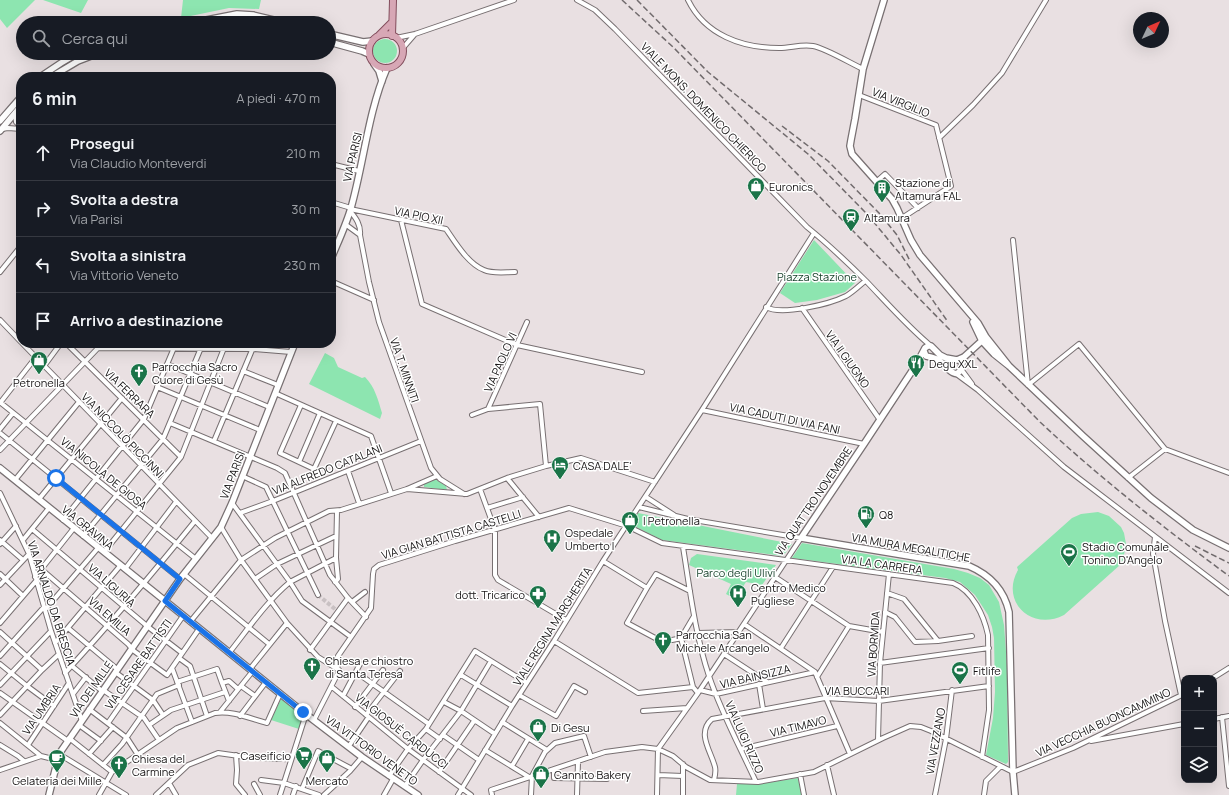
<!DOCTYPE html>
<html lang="it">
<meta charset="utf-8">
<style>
:root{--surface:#171b24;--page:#242831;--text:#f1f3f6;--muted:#9ea1a6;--line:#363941}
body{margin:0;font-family:Manrope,sans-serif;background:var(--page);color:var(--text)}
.controls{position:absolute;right:12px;bottom:12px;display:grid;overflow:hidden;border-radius:8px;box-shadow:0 4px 16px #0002}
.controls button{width:36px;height:36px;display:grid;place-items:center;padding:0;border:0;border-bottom:1px solid var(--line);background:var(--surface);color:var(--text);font:20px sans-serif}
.compass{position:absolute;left:1133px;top:12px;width:36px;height:36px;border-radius:50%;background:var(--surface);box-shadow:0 4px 16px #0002;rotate:46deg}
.stop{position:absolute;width:12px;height:12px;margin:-9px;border:3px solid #1a73e8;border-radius:50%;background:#fff}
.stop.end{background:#1a73e8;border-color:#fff;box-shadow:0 1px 4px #0008}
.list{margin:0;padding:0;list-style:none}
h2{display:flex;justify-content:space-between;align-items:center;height:52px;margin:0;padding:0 16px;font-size:17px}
h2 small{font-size:13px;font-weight:400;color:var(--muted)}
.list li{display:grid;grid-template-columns:26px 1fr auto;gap:12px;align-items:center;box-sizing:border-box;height:56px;padding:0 16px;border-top:1px solid var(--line)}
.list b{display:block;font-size:15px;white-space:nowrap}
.list p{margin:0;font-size:13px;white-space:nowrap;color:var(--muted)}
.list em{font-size:13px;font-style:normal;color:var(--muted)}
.icon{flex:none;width:22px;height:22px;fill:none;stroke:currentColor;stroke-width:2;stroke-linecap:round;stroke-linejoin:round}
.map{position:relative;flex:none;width:1229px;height:795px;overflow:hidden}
.search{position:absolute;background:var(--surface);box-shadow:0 4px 16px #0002;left:16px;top:16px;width:320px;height:44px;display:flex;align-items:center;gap:10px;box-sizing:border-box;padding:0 14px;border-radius:22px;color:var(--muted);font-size:15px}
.panel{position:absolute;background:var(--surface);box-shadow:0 4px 16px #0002;left:16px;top:72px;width:320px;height:276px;border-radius:16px}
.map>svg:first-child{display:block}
</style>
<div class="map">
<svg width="1229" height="795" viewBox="0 0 1229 795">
<rect width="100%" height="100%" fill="#e9e0e2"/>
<path fill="#8de5b0" d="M0,0H35L7,28L0,19Z
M43,0H88L81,13Z
M183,0H261L259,9L229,8L181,18Z
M373 51a12 12 0 1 1 24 0a12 12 0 1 1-24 0Z
M814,240L855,283L845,292L817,300L795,303L780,293Z
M325,353L334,358L338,367L362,378L365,377C375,387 378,400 382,413L380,419L309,384Z
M435,479L446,486L447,490L424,487V483Z
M1098,512L1109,516L1121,527L1124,533L1126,544L1123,560L1120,565L1064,615C1031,632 1000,601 1018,570L1017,567L1072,518L1081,514Z
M638,513L792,544L783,556L662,540L632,525Z
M802,543L954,569L968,573L980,578L989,585L999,602L1004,625L1007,665L1008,762L1006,764L986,755L993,718L995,692L994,638L992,627L988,615L975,595L960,582L945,578L792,558Z
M697,554L776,565L762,585L746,582L735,599L726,594L731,584L689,565L691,558Z
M281,699L303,715L299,729L271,720Z
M798,778L802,795H736L737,784H758Z"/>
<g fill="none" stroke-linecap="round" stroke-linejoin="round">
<path stroke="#c9c1c3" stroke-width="4" stroke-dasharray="4 2" stroke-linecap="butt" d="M318,595L335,609
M279,759L286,761"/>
<defs>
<path id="street" d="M577,0L595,10L615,29L807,227C828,244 847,262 866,281C887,303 908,327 931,346
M688,0C705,35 742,48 779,48C791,48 801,44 813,46C825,48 850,63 863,69
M396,38L415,34L514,0
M402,49L415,34
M859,95L936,125L951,186L902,218
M15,114L16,122L21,127
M2,129L8,128L21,129
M939,138L973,105L1002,73L1046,0
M331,164L359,171
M876,182L885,174L918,208
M331,202L351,208
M350,209L446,229C455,242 468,264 484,270C493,274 505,272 515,272
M401,220L422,304L517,345L642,372
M345,224L360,235C361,225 356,218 350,211
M360,235L369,282L379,322L431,468L440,479L464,494
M1013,240L1028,385
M0,272L21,246
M331,281L374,300
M766,307C781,316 830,304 846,296C853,292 859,286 865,281
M802,308L880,420
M0,320L21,342
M22,343L212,538
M66,343L181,457
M98,348L253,349L291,352
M167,364L269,407
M44,366L61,343
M961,369L972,384
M243,371L278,385
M955,373L978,390L1064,467L1229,593
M1028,385L1079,344L1165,449
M157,387L260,430
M275,393L371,436L391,493
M0,403L36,357
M1,403L196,559
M301,405L280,453L314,469L336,421
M488,409L527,322
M702,410L864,444
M472,415L488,409L540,404L546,466
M170,423L277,468L285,473L330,575L348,598L366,617
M0,429L13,413
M0,433L180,579
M214,441L255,343
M0,450L98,348L100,343
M299,462L320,413
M348,471L359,503
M242,476L266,487L318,595
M507,478L539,517
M1128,478L1165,449L1229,473
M15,480L79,402
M407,489L467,494L507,478L546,466L581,458L655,482
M480,489L495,530V575L498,580L566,620
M0,493L29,554L51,631L82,721
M646,497L674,515
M39,499L122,398
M232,503L290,582L302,601L351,637
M639,507L688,519L801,538L698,693L658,749L657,795
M487,508L523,497
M240,513L273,501L421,441
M63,520L144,419L176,343
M221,527L241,560L287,623L318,657L339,670
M32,529L147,626L182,653
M83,536L163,439L203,343
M1155,537L1153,554L1165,621L1181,695
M0,540L23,560
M23,540L49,508
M0,544L16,526
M683,547C690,590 695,634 709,676C721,712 740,747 756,782
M104,552L181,457L226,343
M603,561L647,588L627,623L657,639L672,640L698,635
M41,569L128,644L134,651L167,675L199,629
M125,569L176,502
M0,574L23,596
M184,574L269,644
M35,577L74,528
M775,577L849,626L883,632
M255,579L277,564L336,536
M335,582L338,579L336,558L337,511
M0,585L29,554
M647,588L656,574L690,591
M887,593L904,599L938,641L972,636
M352,602L365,592
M45,610L98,548
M885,612L895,617L915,642L938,641
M694,616L681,638L693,687L698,693
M190,622L241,560L275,538L329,511L341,510L407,489L437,476
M0,623L36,581
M744,624L815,672L850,754
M68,628L117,669
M0,632L42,670
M698,633L739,632
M554,641L638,693L693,687
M55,643L120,566
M781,648L833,567
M310,650L348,598
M229,653C248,629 266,602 290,582L336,558
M724,654L767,682
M0,656L44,607
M179,658L190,666L207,716
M880,663L989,648
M0,664L27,686L54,706
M72,666L102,691
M172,668L192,722
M250,669L287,623
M115,672L153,700L163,715
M356,672L429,724
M65,673C110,624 153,573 195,521
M461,675L512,706
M817,677L849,626
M1213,678L1229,668
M177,682L217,669L222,683
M759,684L763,709
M0,685L51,631
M241,686L255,696
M332,687L408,749L471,795
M103,690L144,718L159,740
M700,690L716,694L815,672
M0,693L68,741
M73,694L86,677
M519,695L556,716L574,686L585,692
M343,696L360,664
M229,701L222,683L229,681L238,689
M444,702L461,711L495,734
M355,707L383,670
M89,709L127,738L138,755
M643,711L687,708
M220,712L252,672
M0,715L42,670L59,654
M366,715L400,671
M240,716L266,682
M1222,717L1229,786
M1214,719L1229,716
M314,720L338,673L337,660L338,656L371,608L373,574L374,569L379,565L455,541L569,508L627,526L662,543L953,583C973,591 984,616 988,635L989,710L982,757
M502,722L547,750
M0,723L41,756L57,760
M108,723L183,616
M79,725L101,741
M149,725L171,710L225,692
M426,729L440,739
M443,735L479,760
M69,738L112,772
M878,740L880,663L889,574
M1091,741L1184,724
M0,745L18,756L24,761
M28,745L69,683
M349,746L368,718
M741,749L837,726
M485,750L529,777
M59,754L126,795
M89,754L113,727
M236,755L237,770L236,784L245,795
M683,764V795
M103,765L122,744L157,694L179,685
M827,765L834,795
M512,766L528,739
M554,769V778L607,779
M0,770L41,756
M439,772L474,721
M800,774L804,795
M658,775L683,776
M389,776L408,749L426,729L475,651L527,683
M261,780L284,783L319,795
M714,780C715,776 716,771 715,767C711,751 696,733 712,719L825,698L879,701L989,686
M169,783L176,795
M254,784L260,795
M405,786L423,760L461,711L491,661
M302,789L318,751L350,768
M99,795L112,772L177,728L215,713C232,710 251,719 267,723L280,694
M156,795L188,765L218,753L246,757L279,759
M280,795L306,714
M293,795L296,786
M324,795L350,771L362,757
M384,795L393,779
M458,795L512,706L554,641L603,561L702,410L814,233
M492,795L491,790L605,752L642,747L658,749L673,756L686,767L710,780L758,782L814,772L883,738L910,726L921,727L931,731L1013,772L1073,748L1184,694
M531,795L532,776L545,752L555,743L584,736L591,757
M577,795L578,762
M935,795L946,739L952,690
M984,795L986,781L1001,766"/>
<path id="secondary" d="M884,0L863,69L855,119L851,140L850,146L852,154L892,199L897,208L911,240L920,255L978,323L986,337L1009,366
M191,23L237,14L253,15L286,23
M234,23L245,22L257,23
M329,34L363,42L372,41
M329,42L362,51L369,54
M374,64L379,71L382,81
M40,77L61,63L78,53
M51,77L78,61L99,53
M0,121L21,97
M0,131L21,106
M331,259C338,242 346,225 351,208C364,162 368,112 387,68
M973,322L982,341L994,354L1009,366L1083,436L1151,498L1193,530L1229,548
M986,337L964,357L957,360L946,358L940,355L931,346H928L925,348L916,365L864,444L801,538L969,566C990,575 1004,589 1009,612L1013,772L1015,795
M924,351L926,356C932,357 937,358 941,362C945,365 956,381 961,369C962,365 962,361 964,357
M0,468L303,712L362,757L418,795
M49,795L59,754L180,579L221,527L232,503L295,343"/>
<path id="primary" d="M369 51a17 17 0 1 1 34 0a17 17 0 1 1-34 0Z
M379,35L392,22
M392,36L393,0"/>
</defs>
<use href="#street" stroke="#787072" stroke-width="6"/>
<use href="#secondary" stroke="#787072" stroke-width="8"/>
<use href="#primary" stroke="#824d5c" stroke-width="8"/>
<use href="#street" stroke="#fff" stroke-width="4"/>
<use href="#secondary" stroke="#fff" stroke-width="5.5"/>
<use href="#primary" stroke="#d7a7b5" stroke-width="6"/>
<path stroke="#716b6d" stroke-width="1.5" stroke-dasharray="6 3" stroke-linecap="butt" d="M622,0L673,47L1040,422C1100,478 1164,528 1229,576
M637,0L708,72L808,154L867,214L901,255L948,322
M782,126L828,161L879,213L897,235L910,261
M1195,546L1229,563"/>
</g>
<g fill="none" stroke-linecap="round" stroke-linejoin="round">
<path stroke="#1a73e8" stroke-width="5" d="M56,478L180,579L165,601L303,712"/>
</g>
<defs>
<symbol id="shop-pin" viewBox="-11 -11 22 30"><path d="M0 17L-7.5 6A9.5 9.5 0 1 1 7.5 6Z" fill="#1a7448" stroke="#fff"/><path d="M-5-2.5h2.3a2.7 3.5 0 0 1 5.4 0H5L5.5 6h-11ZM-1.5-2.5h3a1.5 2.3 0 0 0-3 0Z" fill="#fff"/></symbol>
<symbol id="building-pin" viewBox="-11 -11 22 30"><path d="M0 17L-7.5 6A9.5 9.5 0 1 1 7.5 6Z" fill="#1a7448" stroke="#fff"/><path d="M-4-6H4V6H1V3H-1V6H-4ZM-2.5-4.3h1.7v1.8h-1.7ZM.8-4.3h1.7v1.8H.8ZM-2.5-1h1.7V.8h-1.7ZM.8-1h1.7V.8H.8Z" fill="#fff"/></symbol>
<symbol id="station-pin" viewBox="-11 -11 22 30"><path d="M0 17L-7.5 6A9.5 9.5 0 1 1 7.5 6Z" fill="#1a7448" stroke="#fff"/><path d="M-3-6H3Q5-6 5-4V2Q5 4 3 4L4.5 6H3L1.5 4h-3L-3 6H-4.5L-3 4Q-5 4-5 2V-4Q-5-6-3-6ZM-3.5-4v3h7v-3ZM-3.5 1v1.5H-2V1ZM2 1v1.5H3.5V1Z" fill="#fff"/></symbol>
<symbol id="restaurant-pin" viewBox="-11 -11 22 30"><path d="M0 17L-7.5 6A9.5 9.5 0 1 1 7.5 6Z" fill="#1a7448" stroke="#fff"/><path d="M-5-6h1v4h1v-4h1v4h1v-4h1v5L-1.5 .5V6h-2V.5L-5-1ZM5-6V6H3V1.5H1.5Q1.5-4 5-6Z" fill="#fff"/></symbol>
<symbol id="church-pin" viewBox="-11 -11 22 30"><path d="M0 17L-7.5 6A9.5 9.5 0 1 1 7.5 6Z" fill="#1a7448" stroke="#fff"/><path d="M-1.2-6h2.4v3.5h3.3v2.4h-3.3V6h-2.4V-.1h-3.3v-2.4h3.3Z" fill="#fff"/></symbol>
<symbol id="hotel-pin" viewBox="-11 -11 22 30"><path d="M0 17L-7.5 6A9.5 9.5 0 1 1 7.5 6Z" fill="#1a7448" stroke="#fff"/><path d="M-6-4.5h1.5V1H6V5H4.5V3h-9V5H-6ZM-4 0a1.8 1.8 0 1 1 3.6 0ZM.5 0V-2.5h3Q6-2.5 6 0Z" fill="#fff"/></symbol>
<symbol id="fuel-pin" viewBox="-11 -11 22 30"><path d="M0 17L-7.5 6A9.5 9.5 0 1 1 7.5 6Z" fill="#1a7448" stroke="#fff"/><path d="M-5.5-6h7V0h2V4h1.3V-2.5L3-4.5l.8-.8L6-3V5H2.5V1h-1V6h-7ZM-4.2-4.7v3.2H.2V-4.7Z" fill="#fff"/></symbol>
<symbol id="hospital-pin" viewBox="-11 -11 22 30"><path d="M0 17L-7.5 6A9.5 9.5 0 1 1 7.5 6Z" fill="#1a7448" stroke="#fff"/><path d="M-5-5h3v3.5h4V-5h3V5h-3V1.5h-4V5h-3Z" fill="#fff"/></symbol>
<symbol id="stadium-pin" viewBox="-11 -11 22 30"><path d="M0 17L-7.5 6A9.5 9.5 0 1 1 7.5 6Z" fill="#1a7448" stroke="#fff"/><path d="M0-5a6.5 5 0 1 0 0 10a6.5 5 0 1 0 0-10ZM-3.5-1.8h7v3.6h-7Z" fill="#fff"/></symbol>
<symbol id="pharmacy-pin" viewBox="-11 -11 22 30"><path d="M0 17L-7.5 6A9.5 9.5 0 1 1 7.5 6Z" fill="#1a7448" stroke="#fff"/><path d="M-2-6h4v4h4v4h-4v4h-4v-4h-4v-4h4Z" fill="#fff"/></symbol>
<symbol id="supermarket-pin" viewBox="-11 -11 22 30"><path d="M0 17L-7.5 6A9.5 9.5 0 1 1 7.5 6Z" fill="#1a7448" stroke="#fff"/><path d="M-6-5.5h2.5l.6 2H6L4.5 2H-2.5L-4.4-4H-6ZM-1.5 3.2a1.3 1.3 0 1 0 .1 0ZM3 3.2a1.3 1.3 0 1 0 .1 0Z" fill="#fff"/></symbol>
<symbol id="cafe-pin" viewBox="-11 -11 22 30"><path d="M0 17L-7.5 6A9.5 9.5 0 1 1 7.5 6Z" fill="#1a7448" stroke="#fff"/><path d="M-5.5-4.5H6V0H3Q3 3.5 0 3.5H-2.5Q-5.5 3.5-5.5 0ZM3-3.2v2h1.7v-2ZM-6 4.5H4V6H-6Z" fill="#fff"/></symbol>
</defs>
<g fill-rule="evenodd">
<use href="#shop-pin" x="746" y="176" width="20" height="27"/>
<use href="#building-pin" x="872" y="178" width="20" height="27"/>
<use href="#station-pin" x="841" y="207" width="20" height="27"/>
<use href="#shop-pin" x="29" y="350" width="20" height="27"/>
<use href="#restaurant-pin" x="906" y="353" width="20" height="27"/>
<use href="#church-pin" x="129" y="362" width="20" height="27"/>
<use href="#hotel-pin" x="550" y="455" width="20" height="27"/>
<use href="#fuel-pin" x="856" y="504" width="20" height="27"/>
<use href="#shop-pin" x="620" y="510" width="20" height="27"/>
<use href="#hospital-pin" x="542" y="528" width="20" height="27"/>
<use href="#stadium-pin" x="1059" y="542" width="20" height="27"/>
<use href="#hospital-pin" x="728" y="583" width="20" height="27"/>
<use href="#pharmacy-pin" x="528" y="584" width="20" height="27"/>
<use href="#church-pin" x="653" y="630" width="20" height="27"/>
<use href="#church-pin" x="302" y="656" width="20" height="27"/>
<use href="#stadium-pin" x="950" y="660" width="20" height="27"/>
<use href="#shop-pin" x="528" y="717" width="20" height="27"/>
<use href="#supermarket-pin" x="294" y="745" width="20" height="27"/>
<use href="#cafe-pin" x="47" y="748" width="20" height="27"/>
<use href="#shop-pin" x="317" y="748" width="20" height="27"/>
<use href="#church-pin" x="109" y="754" width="20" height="27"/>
<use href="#shop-pin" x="531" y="764" width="20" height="27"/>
</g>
<g text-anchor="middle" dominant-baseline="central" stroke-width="3" stroke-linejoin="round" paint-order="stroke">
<g font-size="11" fill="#161314" stroke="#fff">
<text transform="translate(901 102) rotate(22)">VIA VIRGILIO</text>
<text transform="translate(704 107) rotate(46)">VIALE MONS. DOMENICO CHIERICO</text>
<text transform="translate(352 157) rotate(-77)">VIA PARISI</text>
<text transform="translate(419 215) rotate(12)">VIA PIO XII</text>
<text transform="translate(848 359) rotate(55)">VIA II GIUGNO</text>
<text transform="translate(500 362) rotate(-66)">VIA PAOLO VI</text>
<text transform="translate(405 370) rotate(71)">VIA T. MINNITI</text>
<text transform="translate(130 393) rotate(44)">VIA FERRARA</text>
<text transform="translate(785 418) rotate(12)">VIA CADUTI DI VIA FANI</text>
<text transform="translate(123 435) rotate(46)">VIA NICCOLÒ PICCINNI</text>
<text transform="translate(327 469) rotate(-22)">VIA ALFREDO CATALANI</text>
<text transform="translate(104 473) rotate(39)">VIA NICOLA DE GIOSA</text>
<text transform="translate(232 475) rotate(-69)">VIA PARISI</text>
<text transform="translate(813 501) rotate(-56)">VIA QUATTRO NOVEMBRE</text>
<text transform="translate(88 527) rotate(39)">VIA GRAVINA</text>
<text transform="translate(451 534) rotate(-17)">VIA GIAN BATTISTA CASTELLI</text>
<text transform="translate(911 547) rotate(10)">VIA MURA MEGALITICHE</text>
<text transform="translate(882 564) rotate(8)">VIA LA CARRERA</text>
<text transform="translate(112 585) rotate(41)">VIA LIGURIA</text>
<text transform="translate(52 603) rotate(72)">VIA ARNALDO DA BRESCIA</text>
<text transform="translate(110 616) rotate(41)">VIA EMILIA</text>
<text transform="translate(552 626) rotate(-58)">VIALE REGINA MARGHERITA</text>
<text transform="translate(873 644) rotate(-86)">VIA BORMIDA</text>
<text transform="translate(138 664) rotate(-55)">VIA CESARE BATTISTI</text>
<text transform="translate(755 676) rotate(-13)">VIA BAINSIZZA</text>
<text transform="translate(91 689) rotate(-55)">VIA DEI MILLE</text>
<text x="857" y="690">VIA BUCCARI</text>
<text transform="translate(41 709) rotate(-56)">VIA UMBRIA</text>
<text transform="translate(1103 722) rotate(-25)">VIA VECCHIA BUONCAMMINO</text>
<text transform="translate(798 726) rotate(-14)">VIA TIMAVO</text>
<text transform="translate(402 731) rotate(38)">VIA GIOSUÈ CARDUCCI</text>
<text transform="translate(745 737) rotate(66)">VIA LUIGI RIZZO</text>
<text transform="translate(935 741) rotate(-80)">VIA VEZZANO</text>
<text transform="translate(372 750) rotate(36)">VIA VITTORIO VENETO</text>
</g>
<g font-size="11" fill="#161314" stroke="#fff" text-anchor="start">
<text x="895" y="182">Stazione di<tspan x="895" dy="13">Altamura FAL</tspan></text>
<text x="769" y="186">Euronics</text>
<text x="864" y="217">Altamura</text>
<text x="929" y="363">Degu XXL</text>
<text x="152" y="366">Parrocchia Sacro<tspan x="152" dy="13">Cuore di Gesù</tspan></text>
<text x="39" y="382" text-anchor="middle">Petronella</text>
<text x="573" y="465">CASA DALE'</text>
<text x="879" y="514">Q8</text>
<text x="643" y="520">I Petronella</text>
<text x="565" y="532">Ospedale<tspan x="565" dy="13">Umberto I</tspan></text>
<text x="1082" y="546">Stadio Comunale<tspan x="1082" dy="13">Tonino D'Angelo</tspan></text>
<text x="751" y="587">Centro Medico<tspan x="751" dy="13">Pugliese</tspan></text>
<text x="525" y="594" text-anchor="end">dott. Tricarico</text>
<text x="676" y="634">Parrocchia San<tspan x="676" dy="13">Michele Arcangelo</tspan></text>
<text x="325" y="660">Chiesa e chiostro<tspan x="325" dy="13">di Santa Teresa</tspan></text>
<text x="973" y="670">Fitlife</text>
<text x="551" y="727">Di Gesu</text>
<text x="291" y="755" text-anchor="end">Caseificio</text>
<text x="132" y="758">Chiesa del<tspan x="132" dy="13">Carmine</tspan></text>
<text x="554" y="774">Cannito Bakery</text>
<text x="57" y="780" text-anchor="middle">Gelateria dei Mille</text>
<text x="327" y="780" text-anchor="middle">Mercato</text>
</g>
<g font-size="11" fill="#133e27" stroke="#fff">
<text x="817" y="276">Piazza Stazione</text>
<text x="736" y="572">Parco degli Ulivi</text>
</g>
</g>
</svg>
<div class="controls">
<button>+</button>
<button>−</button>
<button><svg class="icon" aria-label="layers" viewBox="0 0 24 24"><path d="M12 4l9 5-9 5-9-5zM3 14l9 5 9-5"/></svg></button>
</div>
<svg class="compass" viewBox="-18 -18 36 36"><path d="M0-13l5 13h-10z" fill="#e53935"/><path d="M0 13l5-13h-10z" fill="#9ea1a6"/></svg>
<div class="stop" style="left:56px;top:478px"></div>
<div class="stop end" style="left:303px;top:712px"></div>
<div class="search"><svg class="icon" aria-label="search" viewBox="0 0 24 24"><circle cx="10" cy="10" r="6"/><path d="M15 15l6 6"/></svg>Cerca qui</div>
<section class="panel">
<h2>6 min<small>A piedi · 470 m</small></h2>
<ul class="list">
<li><svg class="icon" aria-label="ahead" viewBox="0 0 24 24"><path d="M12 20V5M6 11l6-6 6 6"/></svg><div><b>Prosegui</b><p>Via Claudio Monteverdi</p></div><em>210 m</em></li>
<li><svg class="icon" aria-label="right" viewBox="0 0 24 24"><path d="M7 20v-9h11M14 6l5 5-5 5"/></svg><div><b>Svolta a destra</b><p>Via Parisi</p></div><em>30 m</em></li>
<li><svg class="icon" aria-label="left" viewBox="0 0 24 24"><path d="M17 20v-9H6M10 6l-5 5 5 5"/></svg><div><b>Svolta a sinistra</b><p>Via Vittorio Veneto</p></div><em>230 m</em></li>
<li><svg class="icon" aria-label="arrive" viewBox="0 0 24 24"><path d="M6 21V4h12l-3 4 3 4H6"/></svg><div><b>Arrivo a destinazione</b></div></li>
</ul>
</section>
</div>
